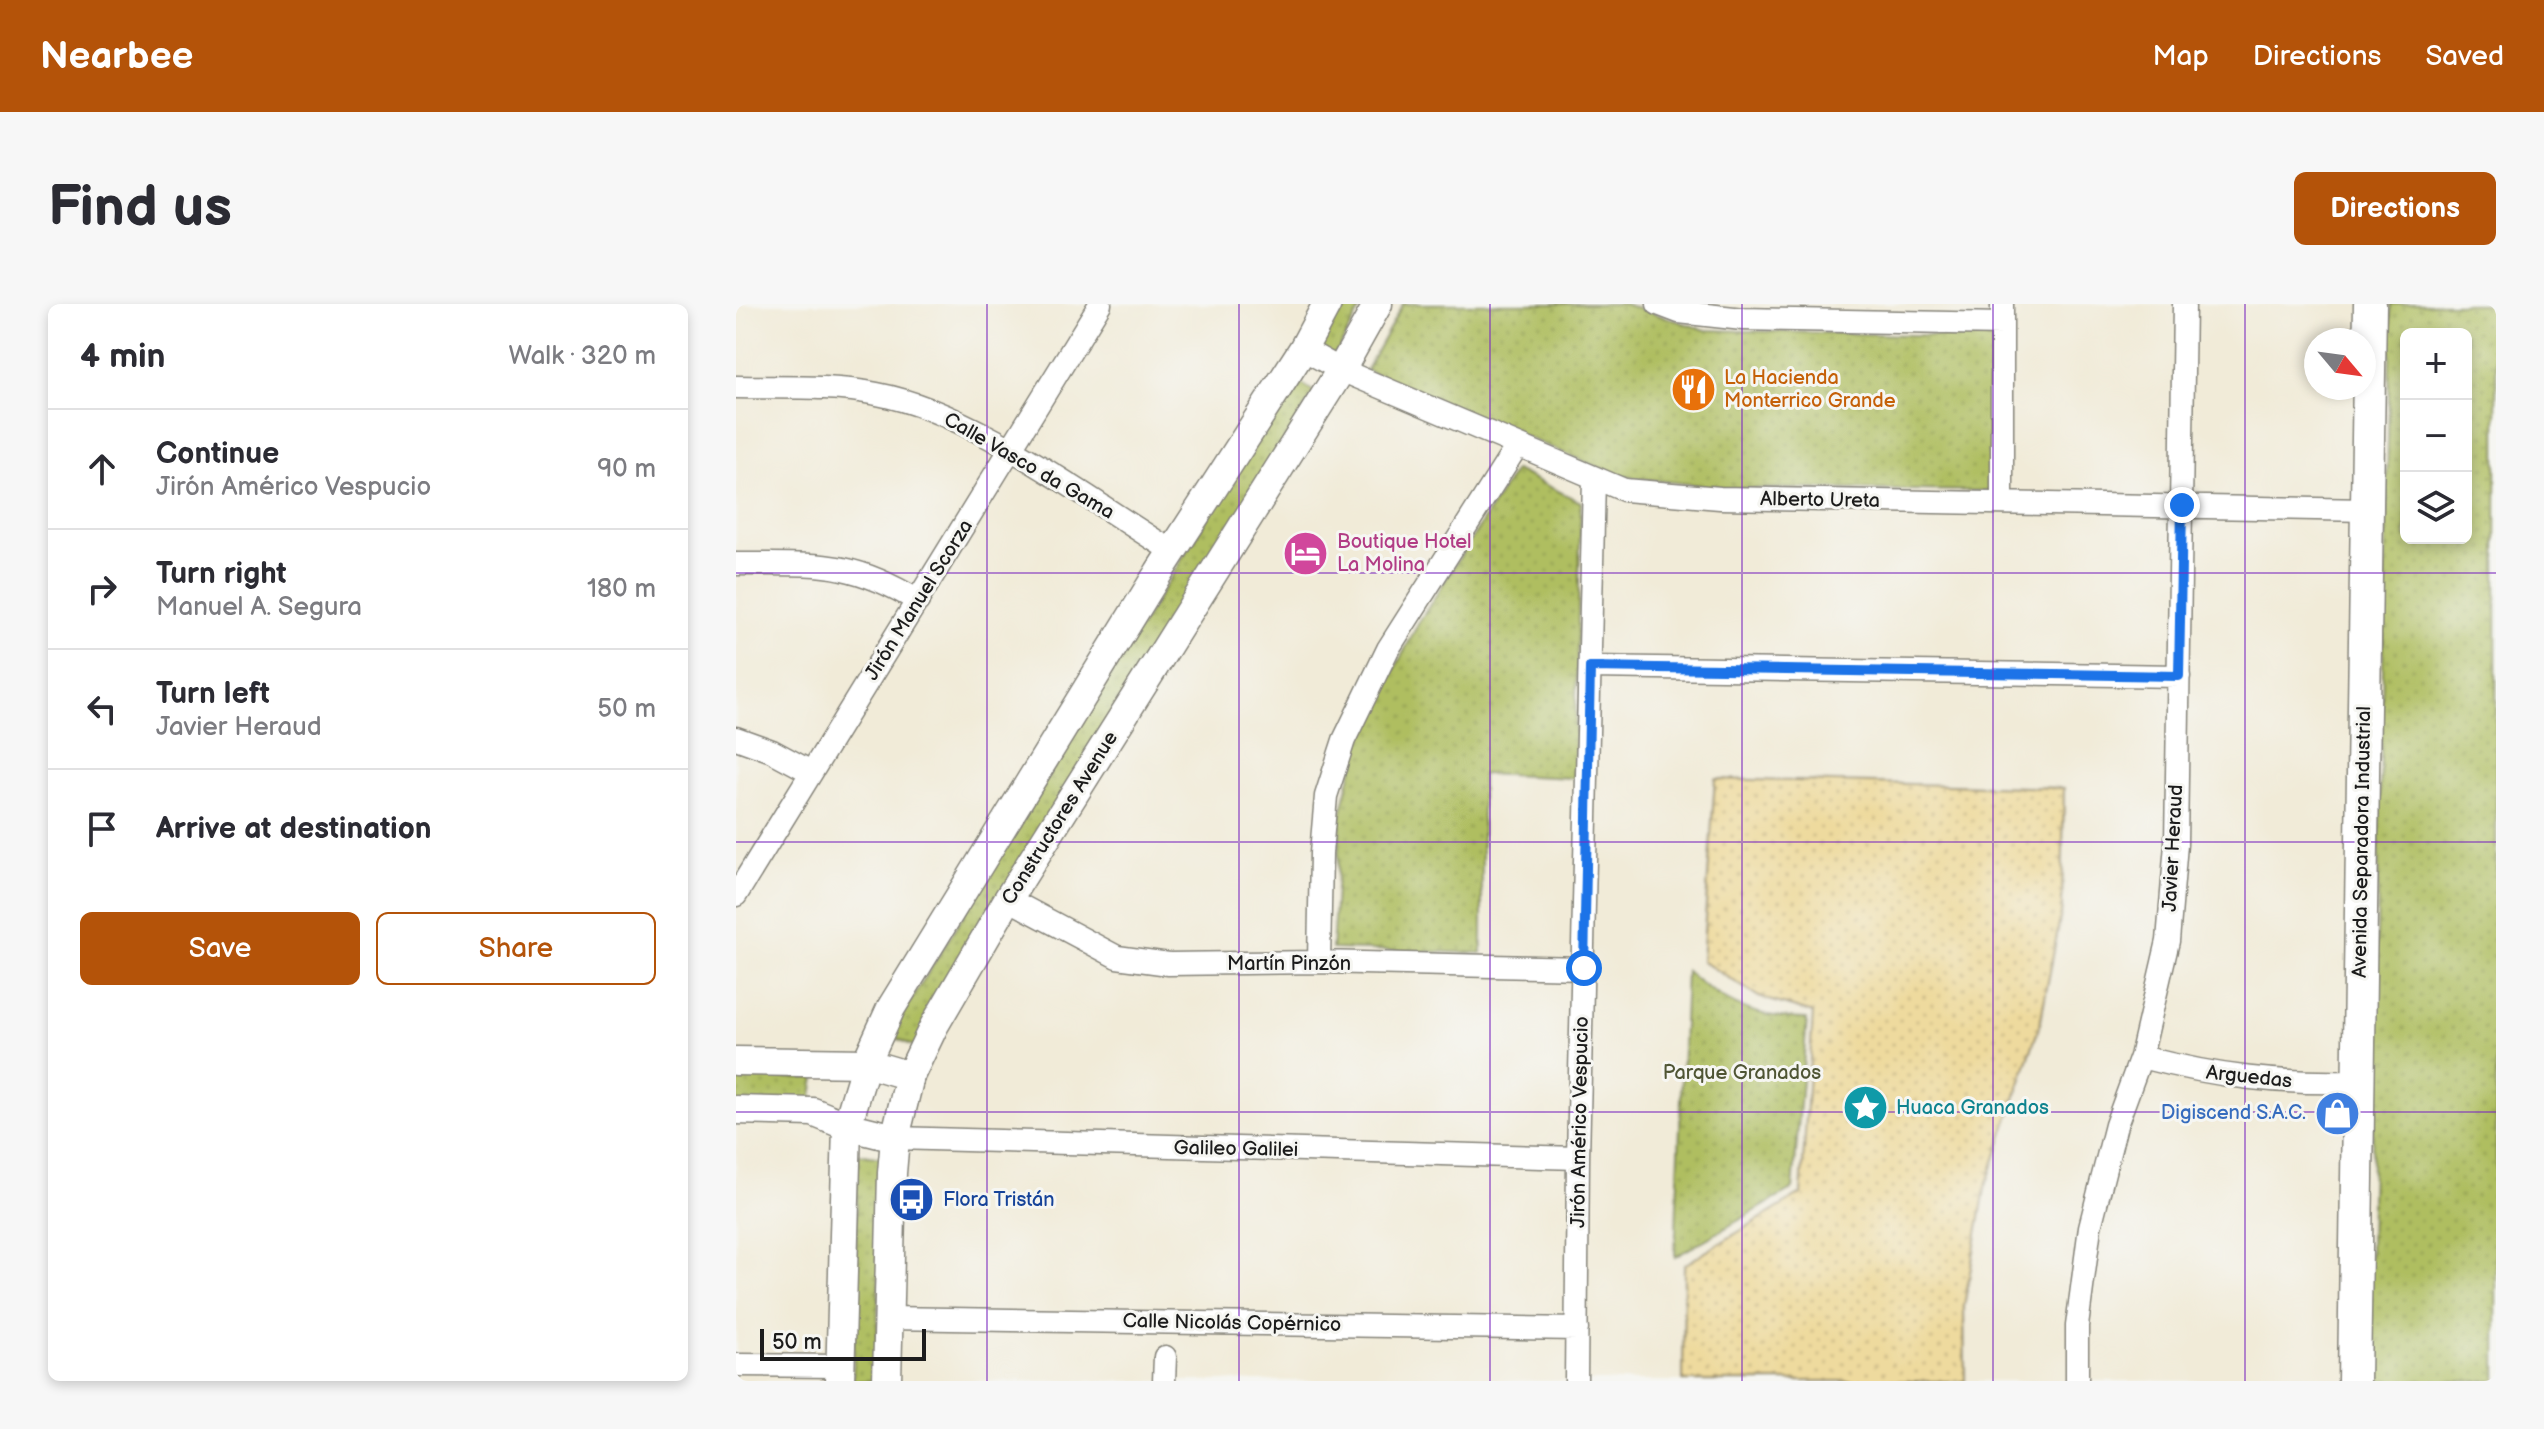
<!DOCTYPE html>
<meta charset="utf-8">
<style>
:root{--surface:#fff;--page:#f7f7f7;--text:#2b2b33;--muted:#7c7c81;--line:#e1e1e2;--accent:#b45309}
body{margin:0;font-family:"Balsamiq Sans",sans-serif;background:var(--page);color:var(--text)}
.controls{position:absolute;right:24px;top:24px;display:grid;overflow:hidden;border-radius:12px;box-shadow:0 4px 12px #0003}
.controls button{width:72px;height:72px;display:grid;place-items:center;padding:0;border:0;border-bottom:2px solid var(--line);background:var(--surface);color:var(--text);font:40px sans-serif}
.compass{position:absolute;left:1568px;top:24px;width:72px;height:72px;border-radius:50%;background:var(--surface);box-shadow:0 4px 12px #0003;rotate:119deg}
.scale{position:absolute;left:24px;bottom:20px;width:166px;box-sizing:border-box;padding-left:8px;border:4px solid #1c1c1c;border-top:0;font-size:22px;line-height:28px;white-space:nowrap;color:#1c1c1c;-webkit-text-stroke:6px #f6f6f2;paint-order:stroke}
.stop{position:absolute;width:24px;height:24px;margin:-18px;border:6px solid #1a73e8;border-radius:50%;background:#fff}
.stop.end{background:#1a73e8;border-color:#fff;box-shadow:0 2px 8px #0008}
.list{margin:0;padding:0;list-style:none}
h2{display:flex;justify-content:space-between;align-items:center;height:104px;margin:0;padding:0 32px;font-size:34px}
h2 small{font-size:26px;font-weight:400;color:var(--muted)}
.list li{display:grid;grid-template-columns:52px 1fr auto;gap:24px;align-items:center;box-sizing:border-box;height:120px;padding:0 32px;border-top:2px solid var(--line)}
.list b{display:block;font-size:30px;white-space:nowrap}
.list p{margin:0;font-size:26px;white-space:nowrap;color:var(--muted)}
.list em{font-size:26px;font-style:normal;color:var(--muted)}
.actions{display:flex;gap:16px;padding:24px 32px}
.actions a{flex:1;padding:18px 0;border:2px solid var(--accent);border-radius:12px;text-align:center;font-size:28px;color:var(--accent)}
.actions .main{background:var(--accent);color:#fff}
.icon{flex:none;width:44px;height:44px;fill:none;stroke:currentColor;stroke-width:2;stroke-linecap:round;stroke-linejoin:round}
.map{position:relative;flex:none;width:1760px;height:1077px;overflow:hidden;border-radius:12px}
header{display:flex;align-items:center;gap:48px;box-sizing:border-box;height:112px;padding:0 40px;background:var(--accent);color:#fff}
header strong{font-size:38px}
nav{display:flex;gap:44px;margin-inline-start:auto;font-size:28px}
.intro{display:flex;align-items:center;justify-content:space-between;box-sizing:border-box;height:192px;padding:0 48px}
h1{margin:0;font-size:56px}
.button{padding:20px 36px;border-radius:12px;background:var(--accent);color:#fff;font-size:28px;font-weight:700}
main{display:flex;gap:48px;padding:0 48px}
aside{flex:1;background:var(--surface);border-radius:12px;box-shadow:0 4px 12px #0003}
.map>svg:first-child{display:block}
</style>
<header>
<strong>Nearbee</strong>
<nav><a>Map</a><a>Directions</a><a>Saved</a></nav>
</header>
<div class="intro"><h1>Find us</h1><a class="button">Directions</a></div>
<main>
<aside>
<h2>4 min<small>Walk · 320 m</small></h2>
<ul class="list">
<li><svg class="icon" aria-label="ahead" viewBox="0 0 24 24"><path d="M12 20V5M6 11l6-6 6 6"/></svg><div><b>Continue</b><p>Jirón Américo Vespucio</p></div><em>90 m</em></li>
<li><svg class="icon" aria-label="right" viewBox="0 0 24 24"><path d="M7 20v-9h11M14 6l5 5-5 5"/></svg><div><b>Turn right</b><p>Manuel A. Segura</p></div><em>180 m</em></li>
<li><svg class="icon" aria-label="left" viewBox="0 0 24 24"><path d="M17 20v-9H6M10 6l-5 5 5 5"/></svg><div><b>Turn left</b><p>Javier Heraud</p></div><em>50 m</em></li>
<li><svg class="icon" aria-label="arrive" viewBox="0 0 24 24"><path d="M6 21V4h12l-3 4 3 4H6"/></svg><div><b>Arrive at destination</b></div></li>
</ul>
<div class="actions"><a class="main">Save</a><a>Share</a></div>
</aside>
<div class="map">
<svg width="1760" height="1077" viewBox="0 0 1760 1077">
<defs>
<pattern id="grass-dots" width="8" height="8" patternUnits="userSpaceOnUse" patternTransform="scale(2)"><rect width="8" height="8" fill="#afbe61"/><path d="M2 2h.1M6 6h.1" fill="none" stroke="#96a354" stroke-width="1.8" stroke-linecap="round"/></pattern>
<pattern id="sand-dots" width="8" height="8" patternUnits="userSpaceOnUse" patternTransform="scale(2)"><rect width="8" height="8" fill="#eeda9e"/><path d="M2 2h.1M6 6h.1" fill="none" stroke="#ccba88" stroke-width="1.8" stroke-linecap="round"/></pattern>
</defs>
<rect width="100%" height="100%" fill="#f6f6f2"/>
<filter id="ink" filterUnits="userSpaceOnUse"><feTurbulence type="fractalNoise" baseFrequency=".0125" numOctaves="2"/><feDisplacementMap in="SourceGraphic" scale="16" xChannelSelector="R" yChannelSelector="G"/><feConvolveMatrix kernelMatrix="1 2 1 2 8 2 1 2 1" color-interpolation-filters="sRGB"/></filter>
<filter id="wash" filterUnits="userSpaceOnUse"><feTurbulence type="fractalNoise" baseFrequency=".006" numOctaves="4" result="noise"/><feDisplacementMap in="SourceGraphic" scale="32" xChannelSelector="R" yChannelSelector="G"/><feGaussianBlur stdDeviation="1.8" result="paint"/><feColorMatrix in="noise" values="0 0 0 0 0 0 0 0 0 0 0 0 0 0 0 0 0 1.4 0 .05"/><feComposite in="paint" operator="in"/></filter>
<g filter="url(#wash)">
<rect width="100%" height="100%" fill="#f1ebd8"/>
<path fill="url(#grass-dots)" stroke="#666d3e" stroke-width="2" fill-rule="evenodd" d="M603,0H627L601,48L594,51L582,41Z
M667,0H888L970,26L1256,33V187L988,184L883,172L630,66Z
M1655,0H1760V1077H1631ZM1670,30H1730V234H1670Z
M557,74L578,88L179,743L154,731Z
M779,166L845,198L838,474L746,470V649L596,645L605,510L624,433L683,318Z
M950,667C989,701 1019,714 1071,715L1057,885L939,953Z
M0,773L79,774L74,804L0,803Z
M122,850L146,854L140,1077H117Z"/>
<path fill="url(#sand-dots)" stroke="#857b5d" stroke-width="2" d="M979,475L1328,484L1326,604L1304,720L1249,885L1228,1002L1229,1077H947L948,961L1065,890L1077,709L1023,693L966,657Z"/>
</g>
<g filter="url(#ink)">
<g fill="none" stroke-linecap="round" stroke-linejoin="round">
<defs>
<path id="minor" d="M922,0L943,8L1007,15L1266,20
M567,45L605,66L888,186L984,194L1631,206
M0,83C46,84 95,81 141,90C238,108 351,195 436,247
M1266,198V0
M0,260C78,261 112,254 182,297
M854,363L1443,372
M0,434L36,447L75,468
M0,591L364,0
M272,595L381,653L433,660L583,658L848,664
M583,658L585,549L590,492L608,436L652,345L781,142
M1405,753C1483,773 1542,780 1622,778
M159,834L842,854
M152,1014L841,1025
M0,1061L104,1062
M428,1077L429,1053
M840,1077L842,854L858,175
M1341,1077V1022L1354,923L1380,821L1405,753L1432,637L1440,540L1448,0"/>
<path id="tertiary" d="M0,757L130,759L174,772
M0,806L77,808L111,822L159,834
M104,1077L111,822L130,759L155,704L423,268L567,45L591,0
M151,1077L156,869L159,834L174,772L198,722L272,595L605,66L642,0"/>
<path id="secondary" d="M1618,1077L1634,0"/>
</defs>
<use href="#minor" stroke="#86847a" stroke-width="25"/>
<use href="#tertiary" stroke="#86847a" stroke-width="31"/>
<use href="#secondary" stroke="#86847a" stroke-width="35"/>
<use href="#minor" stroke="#fff" stroke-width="22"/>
<use href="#tertiary" stroke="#fff" stroke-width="28"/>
<use href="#secondary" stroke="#fff" stroke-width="32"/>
</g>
</g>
<g fill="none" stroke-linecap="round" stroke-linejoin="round" filter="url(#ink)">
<path stroke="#1a73e8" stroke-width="10" d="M848,664L854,363L1443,372L1446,201"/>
</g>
<path fill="none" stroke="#7b2cbf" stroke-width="2" stroke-opacity="0.55" d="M251,0V1077M503,0V1077M754,0V1077M1006,0V1077M1257,0V1077M1509,0V1077M0,269H1760M0,538H1760M0,808H1760"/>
<defs>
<symbol id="restaurant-disc" viewBox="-11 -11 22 22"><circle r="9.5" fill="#e8710a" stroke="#f6f6f2"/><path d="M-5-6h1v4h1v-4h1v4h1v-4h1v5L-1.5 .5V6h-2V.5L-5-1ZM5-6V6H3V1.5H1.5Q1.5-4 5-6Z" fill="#fff"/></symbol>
<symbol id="hotel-disc" viewBox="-11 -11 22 22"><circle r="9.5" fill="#d1479c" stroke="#f6f6f2"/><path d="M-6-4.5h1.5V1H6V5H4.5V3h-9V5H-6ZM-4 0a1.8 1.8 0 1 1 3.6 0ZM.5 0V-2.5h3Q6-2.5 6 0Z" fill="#fff"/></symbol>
<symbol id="sight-disc" viewBox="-11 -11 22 22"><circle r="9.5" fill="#0f9aa8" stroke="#f6f6f2"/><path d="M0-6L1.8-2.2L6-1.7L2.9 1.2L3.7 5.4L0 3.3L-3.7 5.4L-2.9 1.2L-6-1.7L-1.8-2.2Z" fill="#fff"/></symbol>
<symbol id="shop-disc" viewBox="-11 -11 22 22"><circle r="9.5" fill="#3f7fe0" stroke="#f6f6f2"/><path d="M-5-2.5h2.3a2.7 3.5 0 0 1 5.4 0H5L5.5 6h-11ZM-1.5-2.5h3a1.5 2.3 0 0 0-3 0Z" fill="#fff"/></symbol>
<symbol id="bus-disc" viewBox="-11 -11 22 22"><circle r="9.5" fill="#1a4fb4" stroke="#f6f6f2"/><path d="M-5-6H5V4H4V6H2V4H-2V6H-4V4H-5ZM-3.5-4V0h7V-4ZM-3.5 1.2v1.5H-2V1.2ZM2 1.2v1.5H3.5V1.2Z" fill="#fff"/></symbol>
</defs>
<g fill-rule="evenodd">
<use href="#restaurant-disc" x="932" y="60" width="51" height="51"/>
<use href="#hotel-disc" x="544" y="224" width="51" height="51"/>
<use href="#sight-disc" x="1104" y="778" width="51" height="51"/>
<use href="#shop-disc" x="1576" y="784" width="51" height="51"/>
<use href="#bus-disc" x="150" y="870" width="51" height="51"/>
</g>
<g text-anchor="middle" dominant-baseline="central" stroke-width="6" stroke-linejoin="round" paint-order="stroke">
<g font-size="20" fill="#c56008" stroke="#f6f6f2" text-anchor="start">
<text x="988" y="74">La Hacienda<tspan x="988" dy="23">Monterrico Grande</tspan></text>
</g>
<g font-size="20" fill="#1c1c1c" stroke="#f6f6f2">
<text transform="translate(293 162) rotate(30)">Calle Vasco da Gama</text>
<text transform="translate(1084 196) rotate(1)">Alberto Ureta</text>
<text transform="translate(183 296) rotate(-58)">Jirón Manuel Scorza</text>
<text transform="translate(324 514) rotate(-58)">Constructores Avenue</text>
<text transform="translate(1626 538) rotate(-89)">Avenida Separadora Industrial</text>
<text transform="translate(1437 544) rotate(-87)">Javier Heraud</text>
<text x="553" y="660">Martín Pinzón</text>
<text transform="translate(1513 773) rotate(6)">Arguedas</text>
<text transform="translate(844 818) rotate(-89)">Jirón Américo Vespucio</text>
<text transform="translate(500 845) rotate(1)">Galileo Galilei</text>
<text transform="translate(496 1019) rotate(1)">Calle Nicolás Copérnico</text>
</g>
<g font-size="20" fill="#b23c85" stroke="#f6f6f2" text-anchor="start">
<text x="601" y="238">Boutique Hotel<tspan x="601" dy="23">La Molina</tspan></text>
</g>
<g font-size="20" fill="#4f5534" stroke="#f6f6f2">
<text x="1006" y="769">Parque Granados</text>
</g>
<g font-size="20" fill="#0d838f" stroke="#f6f6f2" text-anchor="start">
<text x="1160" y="804">Huaca Granados</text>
</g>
<g font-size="20" fill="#366cbe" stroke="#f6f6f2" text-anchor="end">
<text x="1570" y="809">Digiscend S.A.C.</text>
</g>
<g font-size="20" fill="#164399" stroke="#f6f6f2" text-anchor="start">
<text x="207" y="896">Flora Tristán</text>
</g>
</g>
</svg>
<div class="controls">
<button>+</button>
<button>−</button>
<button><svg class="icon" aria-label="layers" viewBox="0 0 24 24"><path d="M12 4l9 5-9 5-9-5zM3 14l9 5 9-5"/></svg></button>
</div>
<svg class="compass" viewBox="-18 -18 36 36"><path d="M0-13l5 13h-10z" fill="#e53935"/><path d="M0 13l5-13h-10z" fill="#7c7c81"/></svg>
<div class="scale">50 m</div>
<div class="stop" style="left:848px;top:664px"></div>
<div class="stop end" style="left:1446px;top:201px"></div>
</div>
</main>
